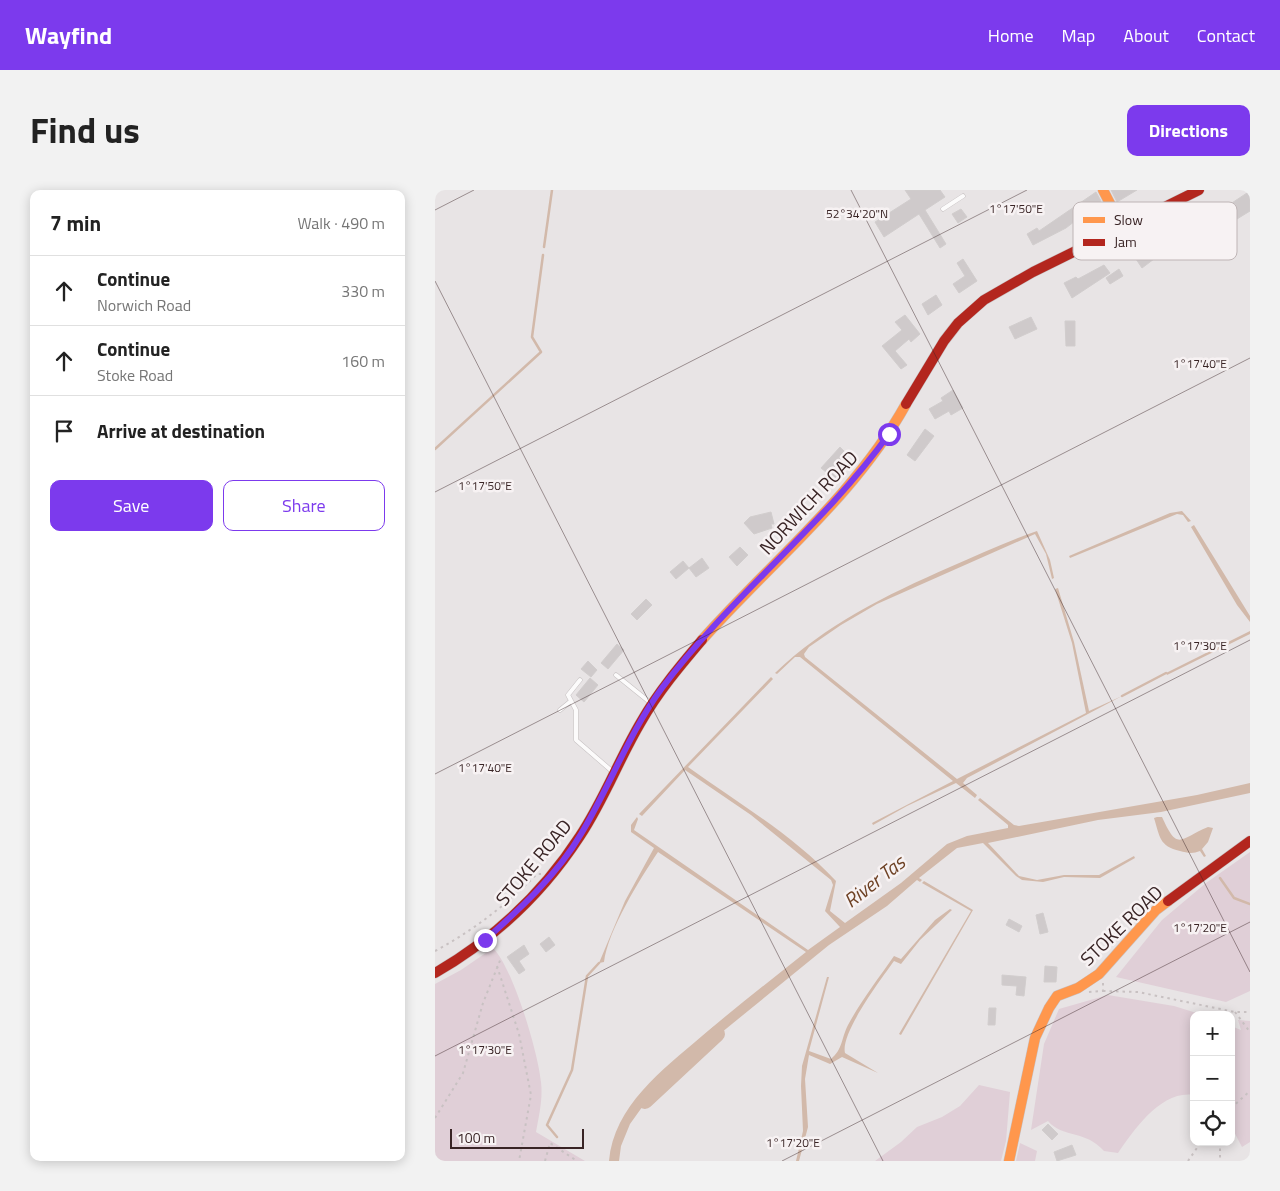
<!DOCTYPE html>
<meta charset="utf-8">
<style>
:root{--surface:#fff;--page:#f2f2f2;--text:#222;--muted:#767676;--line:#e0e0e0;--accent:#7c3aed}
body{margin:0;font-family:"Titillium Web",sans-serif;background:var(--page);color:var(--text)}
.controls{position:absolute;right:15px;bottom:15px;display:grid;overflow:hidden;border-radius:10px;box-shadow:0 2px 12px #0003}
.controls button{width:45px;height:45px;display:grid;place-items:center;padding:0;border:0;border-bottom:1px solid var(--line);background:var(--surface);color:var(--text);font:25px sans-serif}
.scale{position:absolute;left:15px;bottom:12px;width:134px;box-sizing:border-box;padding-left:5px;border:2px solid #392425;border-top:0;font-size:14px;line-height:18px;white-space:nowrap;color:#392425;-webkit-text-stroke:4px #f7f2f3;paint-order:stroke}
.stop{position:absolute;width:15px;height:15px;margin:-11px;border:4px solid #7c3aed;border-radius:50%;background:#fff}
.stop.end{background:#7c3aed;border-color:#fff;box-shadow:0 1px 5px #0008}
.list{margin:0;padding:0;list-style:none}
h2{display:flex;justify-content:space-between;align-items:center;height:65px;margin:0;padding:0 20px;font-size:21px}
h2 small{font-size:16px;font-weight:400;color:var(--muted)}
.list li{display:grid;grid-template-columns:32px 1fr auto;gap:15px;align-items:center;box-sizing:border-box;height:70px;padding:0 20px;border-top:1px solid var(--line)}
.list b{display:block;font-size:19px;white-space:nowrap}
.list p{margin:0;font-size:16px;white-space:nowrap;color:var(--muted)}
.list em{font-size:16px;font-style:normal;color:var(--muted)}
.actions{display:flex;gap:10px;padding:15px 20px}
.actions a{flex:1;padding:11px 0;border:1px solid var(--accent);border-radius:10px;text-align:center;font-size:18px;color:var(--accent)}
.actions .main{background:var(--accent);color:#fff}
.icon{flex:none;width:28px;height:28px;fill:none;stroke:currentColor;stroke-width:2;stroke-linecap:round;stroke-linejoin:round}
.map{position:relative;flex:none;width:815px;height:971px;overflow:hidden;border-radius:10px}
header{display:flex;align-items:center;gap:30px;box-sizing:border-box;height:70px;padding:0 25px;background:var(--accent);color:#fff}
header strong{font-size:24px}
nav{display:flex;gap:28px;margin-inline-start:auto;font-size:18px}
.intro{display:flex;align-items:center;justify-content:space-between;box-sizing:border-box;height:120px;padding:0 30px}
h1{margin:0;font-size:35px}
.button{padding:12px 22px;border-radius:10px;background:var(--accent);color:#fff;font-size:18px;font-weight:700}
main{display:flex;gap:30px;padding:0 30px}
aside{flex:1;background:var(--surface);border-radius:10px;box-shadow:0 2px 12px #0003}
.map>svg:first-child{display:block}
</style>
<header>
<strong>Wayfind</strong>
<nav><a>Home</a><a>Map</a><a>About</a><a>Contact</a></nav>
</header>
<div class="intro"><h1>Find us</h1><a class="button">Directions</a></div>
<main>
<aside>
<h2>7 min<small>Walk · 490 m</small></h2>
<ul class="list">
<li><svg class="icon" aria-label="ahead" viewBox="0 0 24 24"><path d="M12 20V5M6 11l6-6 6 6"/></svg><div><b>Continue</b><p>Norwich Road</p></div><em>330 m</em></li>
<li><svg class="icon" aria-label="ahead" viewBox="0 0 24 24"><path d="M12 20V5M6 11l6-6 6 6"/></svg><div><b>Continue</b><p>Stoke Road</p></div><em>160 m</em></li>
<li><svg class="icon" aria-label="arrive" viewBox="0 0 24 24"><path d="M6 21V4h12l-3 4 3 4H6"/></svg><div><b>Arrive at destination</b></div></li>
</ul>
<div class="actions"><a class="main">Save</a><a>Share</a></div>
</aside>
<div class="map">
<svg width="815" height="971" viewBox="0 0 815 971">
<rect width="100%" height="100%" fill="#e8e4e5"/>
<path fill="#e0cfd7" d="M815,662V801L791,812L681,787L727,730L771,693Z
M58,758C78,778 103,862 106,892C108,909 104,925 101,942L150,971H0V794L26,780Z
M673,805L739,816L768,825H759V905C726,900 699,940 683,963L669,961C651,940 627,948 613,931L596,940L609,854L624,819Z
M803,830L815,831V952L807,957L796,936V836L806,840Z
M544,895L575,902L571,951L566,971H440L466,952L482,937L507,927L525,916Z
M585,953L602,961L600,971H581Z"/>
<path fill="#d2b9aa" d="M747,321L756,331L753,332L748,325L742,324L635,368L634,366L735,323Z
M759,335L815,426V432L802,415L756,337Z
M602,341L615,370L619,388L617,389L611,364L600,344L442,414L406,435L374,457L369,464L370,467L522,589L651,523L637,453L620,399L623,398L639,452L654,521L687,506L532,588L528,593L542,605L540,608L521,593L472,616L438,635L437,633L518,591L365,467H360L342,484L340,483C390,435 451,405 515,377C543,365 573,351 602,341Z
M815,441V444L732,485L731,483Z
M336,487L338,489L253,577C303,613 358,645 401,691L395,721L410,733L466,693L512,654L532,646L573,638V635L543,610L545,608L579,635L584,636L762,605L815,593V603L726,622L663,630L553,653L584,686L602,690L629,685H664L699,666L700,668L665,688L629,687L608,692L587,690L581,686L548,653L522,658L484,688L487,690L485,692L482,690L452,716L394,755L254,869L210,913L195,934L186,956L184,971H174C179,916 227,880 267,846C301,817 336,790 371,762L223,662C205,689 173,740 169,772L164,773L190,711L219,658L196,642V635L202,627L203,629L199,640L373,760L405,737L390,721L398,695L396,690L316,625L250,580L207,626L204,624Z
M722,627H727C743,662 744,649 773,637L778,638L773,652L767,659L771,666L769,667L765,661C758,664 752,663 745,661C724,656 725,647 719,628Z
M489,691L538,720L466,845L464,844L536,721L487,693Z
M515,719L517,720L485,750L466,774L459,771C447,788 405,843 410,863L443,883L407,867L395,874L374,865L370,889L373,937L364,971H361L368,941L366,896L367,876L392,787H394L374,861L396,869C408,859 406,849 413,835C426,811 443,789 459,766L466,769L500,730Z"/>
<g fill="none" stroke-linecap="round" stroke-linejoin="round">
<path stroke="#d2b9aa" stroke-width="2.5" d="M109,57L117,0
M0,259L106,162L97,147L108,65
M687,506L731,483
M785,688L799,708L815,714
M122,947L112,935L137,880L152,786L164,773"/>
<path stroke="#d2b9aa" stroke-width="16" d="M210,911L282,844"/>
</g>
<path fill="#cfcacb" stroke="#d1cdcd" d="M470,0H505L510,7L490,20L511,54L505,58L484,24L449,47L440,32L476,9Z
M676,0H702L682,12Z
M815,1V21L789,37L784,30L759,47L761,49L745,61L739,53L764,34L760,28L770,22L774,28Z
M661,2L666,11L631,38L598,55L592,44L602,38L604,41Z
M526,19L532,27L523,33L517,24Z
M729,49L735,57L707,78L701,69Z
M528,69L542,91L524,103L518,94L530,86L522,73Z
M669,75L675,83L637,108L629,93L641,87L643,89Z
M684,79L688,86L675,94L671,88Z
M501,105L507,115L493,125L487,114Z
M470,125L485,144L476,152L474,149L460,161L472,175L466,179L447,156L467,140L460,132Z
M596,127L602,139L580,149L574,137Z
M630,131H640V156H631Z
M518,200L528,218L516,225L514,221L500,229L494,219L508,211L506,208Z
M490,239L499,246L480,271L472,265Z
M405,257L413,265L399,280L406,286L402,291L386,278Z
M336,322L339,334H336L337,338L319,344L309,333L315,327Z
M305,357L313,365L302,376L294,367Z
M267,368L274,378L261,387L254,378Z
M248,371L254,378L241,389L235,382Z
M211,409L217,415L202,430L196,424Z
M182,454L189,460L173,479L166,473Z
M153,471L162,480L156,487L146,479Z
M155,488L163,495L149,512L141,505Z
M608,723L613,742L605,744L601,725Z
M574,729L587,736L584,742L571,735Z
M114,747L120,755L111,762L105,754Z
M89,755L94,764L84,771L90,780L84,784L72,767Z
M610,776L622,777L621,792H609Z
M567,785L591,787L589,806L581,805L582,796L567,795Z
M554,818H561L560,835H553Z
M613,934L623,944L617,950L607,940Z
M637,955L641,965L622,971L619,962Z"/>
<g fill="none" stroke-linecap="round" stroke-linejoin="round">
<defs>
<path id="lane" d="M508,19L528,6
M181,485L217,514
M145,490L133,505L141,520V550L178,582
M125,520L136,511"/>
<path id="slow" d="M668,0L688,39
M267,450C336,372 420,306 471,214
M574,971L600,848L614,818L622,806L643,798L664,784L721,720L733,711"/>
<path id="jam" d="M471,214L509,151L523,133L549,110L598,82L764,0
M733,711L815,651
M0,783C59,749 108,703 145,646C169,610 184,569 206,532C223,502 245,476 267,450"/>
</defs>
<use href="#lane" stroke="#c6c1c2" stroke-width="5"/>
<use href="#slow" stroke="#c7c1c2" stroke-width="11"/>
<use href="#jam" stroke="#c7c1c2" stroke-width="11"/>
<path stroke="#c8c1c2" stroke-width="2" stroke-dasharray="2.5 4" stroke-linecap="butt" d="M0,761C39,740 71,715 102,684H106
M62,776L84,844L96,905L84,971
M668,801L703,802L800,822H815
M654,802L668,801V793
M800,822L815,842
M796,918L815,901
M0,928L28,883L48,813L66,768
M785,952V971
M110,971L115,953L142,971
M753,971L766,952"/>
<use href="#lane" stroke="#fcfbfb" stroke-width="4"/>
<use href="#slow" stroke="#ff974d" stroke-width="10"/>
<use href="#jam" stroke="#b3261e" stroke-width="10"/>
</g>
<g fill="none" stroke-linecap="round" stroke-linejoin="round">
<path stroke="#7c3aed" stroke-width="6" d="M50,750C85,719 122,685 146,644C175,596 194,543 227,498C295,407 387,337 454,244"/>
</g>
<path fill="none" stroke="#392425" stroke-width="1" stroke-opacity="0.45" d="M416,0L815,782M0,20L39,0M0,91L448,971M0,302L592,0M0,584L815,168M0,866L815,450M347,971L815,732"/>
<g text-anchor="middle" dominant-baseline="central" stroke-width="5" stroke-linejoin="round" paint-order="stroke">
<g font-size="19" fill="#392425" stroke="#f7f2f3">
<text transform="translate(373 312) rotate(-47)">NORWICH ROAD</text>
<text transform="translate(98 672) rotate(-50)">STOKE ROAD</text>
<text transform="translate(686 735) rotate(-44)">STOKE ROAD</text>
</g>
<g font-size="20" font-style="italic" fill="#6e4225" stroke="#f7f2f3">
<text transform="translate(439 691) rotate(-38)">River Tas</text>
</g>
</g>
<rect x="638" y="12" width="164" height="58" rx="8" fill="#f7f2f3" stroke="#beb4b5" stroke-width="1"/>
<rect x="648" y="27" width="22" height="6" fill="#ff974d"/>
<rect x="648" y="49" width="22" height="7" fill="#b3261e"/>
<g font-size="14" fill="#392425">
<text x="679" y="35">Slow</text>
<text x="679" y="57">Jam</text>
</g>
<g font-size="12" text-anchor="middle" fill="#392425" stroke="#f7f2f3" stroke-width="5" stroke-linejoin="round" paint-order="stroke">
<text x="581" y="23">1°17'50"E</text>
<text x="422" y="28">52°34'20"N</text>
<text x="765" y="178">1°17'40"E</text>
<text x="50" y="300">1°17'50"E</text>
<text x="765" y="460">1°17'30"E</text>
<text x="50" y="582">1°17'40"E</text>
<text x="765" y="742">1°17'20"E</text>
<text x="50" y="864">1°17'30"E</text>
<text x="358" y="957">1°17'20"E</text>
</g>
</svg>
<div class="controls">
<button>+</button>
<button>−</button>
<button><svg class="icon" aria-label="locate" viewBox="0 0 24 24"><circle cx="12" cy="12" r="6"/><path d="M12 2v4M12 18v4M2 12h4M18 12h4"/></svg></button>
</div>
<div class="scale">100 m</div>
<div class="stop" style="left:454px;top:244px"></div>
<div class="stop end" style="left:50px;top:750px"></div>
</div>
</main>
